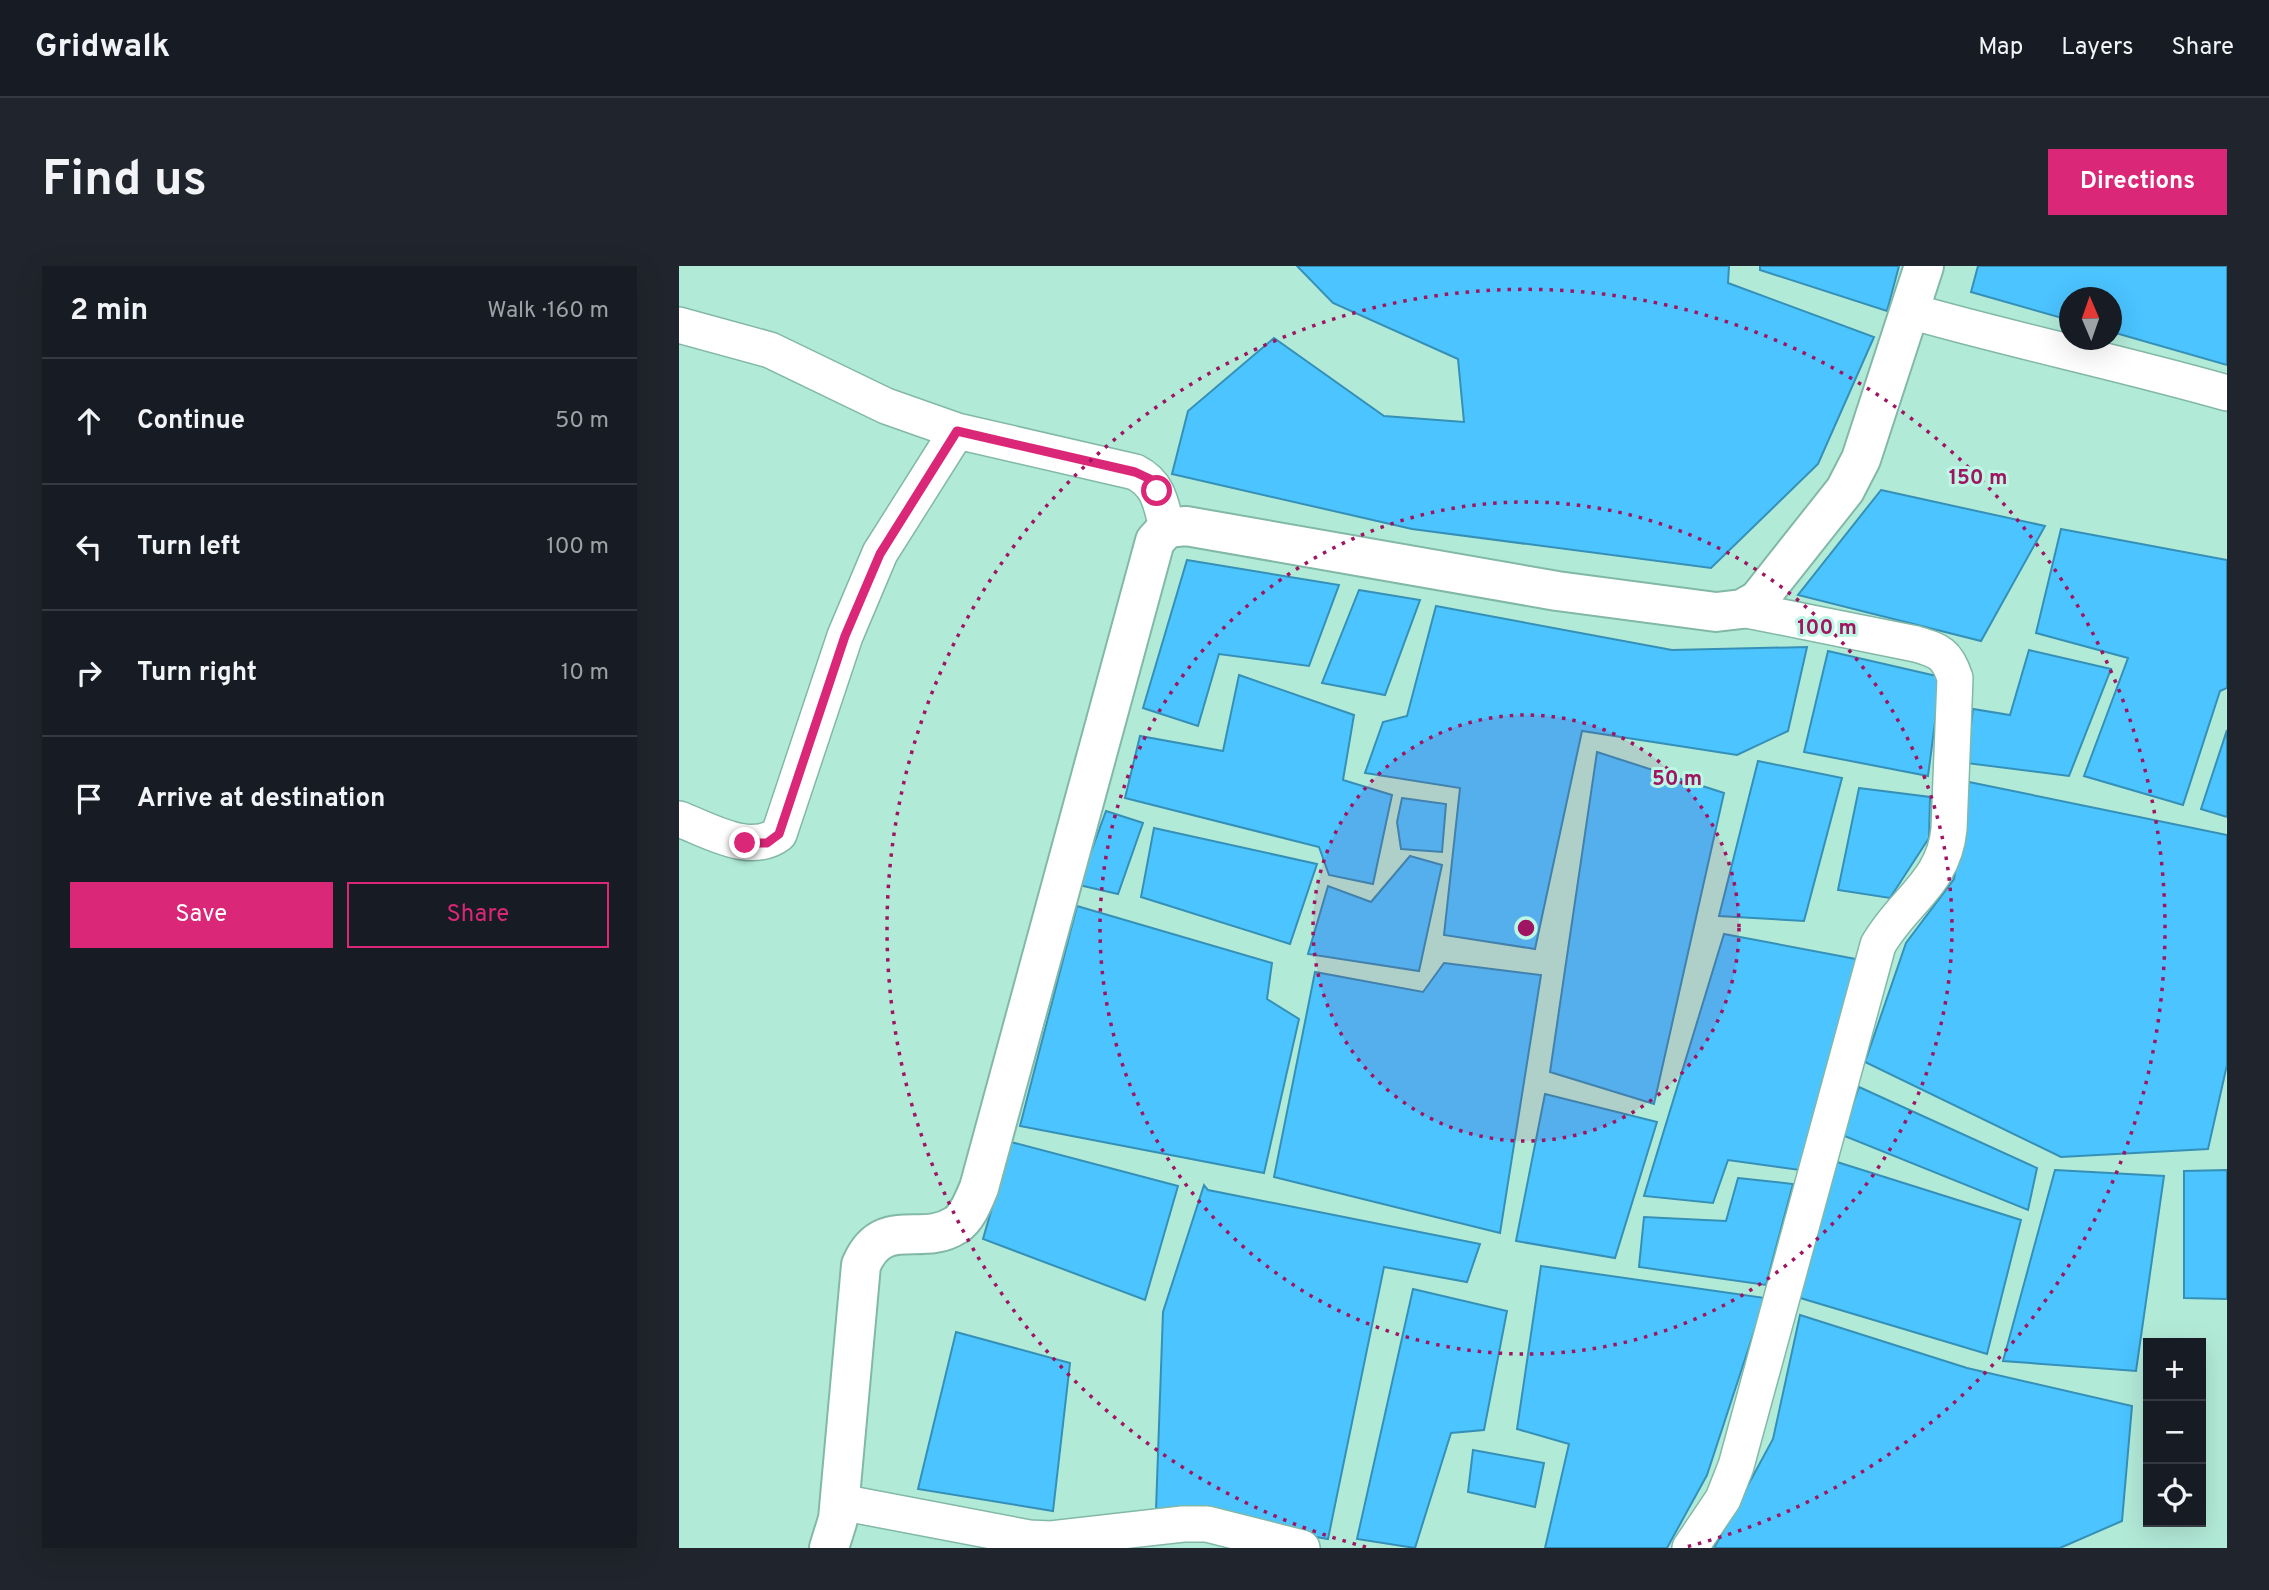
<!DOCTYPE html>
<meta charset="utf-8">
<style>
:root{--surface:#171b24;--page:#20242c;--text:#f1f3f6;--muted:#9ea1a6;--line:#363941;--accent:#db2777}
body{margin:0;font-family:Overpass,sans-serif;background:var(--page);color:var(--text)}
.controls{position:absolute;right:21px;bottom:21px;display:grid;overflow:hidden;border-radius:0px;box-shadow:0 7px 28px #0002}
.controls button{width:63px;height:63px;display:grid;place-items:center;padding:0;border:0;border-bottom:2px solid var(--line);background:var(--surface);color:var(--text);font:35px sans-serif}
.compass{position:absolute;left:1380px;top:21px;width:63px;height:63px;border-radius:50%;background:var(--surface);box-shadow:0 7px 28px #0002;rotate:358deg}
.stop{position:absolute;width:21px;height:21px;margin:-16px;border:5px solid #db2777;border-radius:50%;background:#fff}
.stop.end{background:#db2777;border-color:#fff;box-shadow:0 2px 7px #0008}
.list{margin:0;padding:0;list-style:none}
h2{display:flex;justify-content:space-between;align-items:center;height:91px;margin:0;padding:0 28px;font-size:30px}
h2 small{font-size:23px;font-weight:400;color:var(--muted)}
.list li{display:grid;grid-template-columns:46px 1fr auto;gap:21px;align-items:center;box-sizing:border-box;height:126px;padding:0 28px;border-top:2px solid var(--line)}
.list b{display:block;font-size:26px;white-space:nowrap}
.list em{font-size:23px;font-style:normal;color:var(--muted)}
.actions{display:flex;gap:14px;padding:21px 28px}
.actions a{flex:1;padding:16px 0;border:2px solid var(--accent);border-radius:0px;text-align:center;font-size:24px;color:var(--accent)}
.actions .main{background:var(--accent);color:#fff}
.icon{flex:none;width:38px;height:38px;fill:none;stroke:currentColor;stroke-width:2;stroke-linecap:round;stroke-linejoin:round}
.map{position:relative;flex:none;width:1548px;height:1282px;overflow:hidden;border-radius:0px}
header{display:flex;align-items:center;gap:42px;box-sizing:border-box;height:98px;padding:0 35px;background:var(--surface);border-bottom:2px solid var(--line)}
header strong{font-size:33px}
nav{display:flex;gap:38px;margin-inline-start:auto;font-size:24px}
.intro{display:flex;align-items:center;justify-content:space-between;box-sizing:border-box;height:168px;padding:0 42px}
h1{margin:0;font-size:49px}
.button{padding:18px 32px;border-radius:0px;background:var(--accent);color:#fff;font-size:24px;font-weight:700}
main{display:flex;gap:42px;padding:0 42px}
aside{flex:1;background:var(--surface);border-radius:0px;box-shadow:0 7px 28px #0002}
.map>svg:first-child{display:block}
</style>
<header>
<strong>Gridwalk</strong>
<nav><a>Map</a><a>Layers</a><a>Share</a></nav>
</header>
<div class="intro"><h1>Find us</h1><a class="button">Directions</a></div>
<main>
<aside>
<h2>2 min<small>Walk · 160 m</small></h2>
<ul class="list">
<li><svg class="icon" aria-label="ahead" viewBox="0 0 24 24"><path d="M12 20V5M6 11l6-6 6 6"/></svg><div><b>Continue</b></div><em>50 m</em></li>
<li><svg class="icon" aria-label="left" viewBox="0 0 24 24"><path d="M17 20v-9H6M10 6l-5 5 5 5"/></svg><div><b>Turn left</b></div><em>100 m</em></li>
<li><svg class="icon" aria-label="right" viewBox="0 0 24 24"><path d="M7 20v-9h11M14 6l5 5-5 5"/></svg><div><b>Turn right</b></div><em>10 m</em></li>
<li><svg class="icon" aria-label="arrive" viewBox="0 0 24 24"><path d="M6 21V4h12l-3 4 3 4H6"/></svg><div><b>Arrive at destination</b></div></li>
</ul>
<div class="actions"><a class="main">Save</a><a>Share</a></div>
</aside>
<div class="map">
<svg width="1548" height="1282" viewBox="0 0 1548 1282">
<rect width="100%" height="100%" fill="#b2ead8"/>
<path fill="#4bc4ff" stroke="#3590b7" stroke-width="2" d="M618,0H1050L1049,17L1195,71L1139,198L1032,302L733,263L493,208L509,145L595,72L705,150L785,156L779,93L654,37Z
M1081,0H1220L1208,45L1081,4Z
M1299,0H1548V99L1433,66V32H1391L1390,54L1292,26Z
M1202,224L1366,260L1302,375L1119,329Z
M1382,263L1548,294V422L1541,425L1504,539L1405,510L1449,392L1357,367Z
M508,294L660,319L630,400L540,388L519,460L464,442Z
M680,324L741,334L706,429L643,417Z
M757,340L993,384L1128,381L1109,465L1058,489L903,465L856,683L765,669L781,522L686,507L704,456L728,450Z
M1350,384L1432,403L1390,510L1287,497L1294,443L1331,449Z
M1149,385L1262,411L1249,510L1125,486Z
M560,409L675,449L664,514L713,529L694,618L650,609L640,581L446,532L461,470L544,485Z
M1548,464V551L1522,543Z
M918,486L1045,527L975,838L871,806Z
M1079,495L1163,512L1125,655L1040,650Z
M1290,516L1548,569V799L1529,883L1382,891L1186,796L1227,677L1275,613Z
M1180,522L1251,531L1250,572L1211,632L1159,624Z
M723,532L767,538L763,586L722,583L718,556Z
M427,545L464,557L439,628L400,619Z
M475,562L638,598L611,678L462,631Z
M731,590L763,599L740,705L629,688L649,620L692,636Z
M398,640L593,697L588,733L620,753L585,907L341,860Z
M1045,668L1177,693L1128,905L1049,894L1034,937L965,930Z
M765,697L862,709L821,967L595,911L636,706L744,726Z
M1180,821L1358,902L1349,944L1163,869Z
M866,828L978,856L936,992L837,975Z
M332,876L499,920L466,1034L304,973Z
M1158,896L1342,954L1308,1088L1118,1031Z
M1376,904L1485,910L1457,1105L1324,1095Z
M1548,904V1033L1505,1032V905Z
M1059,912L1114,918L1087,1019L960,1001L965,951L1047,955Z
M525,919L529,924L801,978L788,1016L705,1001L649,1273L477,1244L484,1046Z
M862,1000L1086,1032L1028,1209L988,1282H866L890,1178L838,1163Z
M734,1023L828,1045L805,1164L772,1167L736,1282L678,1273Z
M1121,1049L1288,1102L1453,1140L1443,1255L1381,1282H1035L1094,1173Z
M277,1066L391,1097L374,1245L239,1223Z
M794,1184L865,1197L856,1241L789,1226Z"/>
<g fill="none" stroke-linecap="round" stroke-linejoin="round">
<defs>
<path id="minor" d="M1231,45C1336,75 1443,97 1548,127
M0,59L91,84L207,140L278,165L456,206C480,218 482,238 488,262
M0,553C30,564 71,590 100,568L166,370L201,287L278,165
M161,1236L350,1272L372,1273L504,1258H528L623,1282
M1011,1282L1044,1233L1057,1200L1199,679C1224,635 1265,617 1270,563L1276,412C1268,388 1261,385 1237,378L1063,343"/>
<path id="tertiary" d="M150,1282L159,1253L182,999C204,948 242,982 277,959C289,951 295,933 300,922L476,275L488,262L507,260L878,325L1037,346L1063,343L1079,334L1166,224L1182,193L1245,0"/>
</defs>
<use href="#minor" stroke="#82b8a7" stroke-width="38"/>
<use href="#tertiary" stroke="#82b8a7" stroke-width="42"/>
<use href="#minor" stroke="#fff" stroke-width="35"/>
<use href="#tertiary" stroke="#fff" stroke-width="38"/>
</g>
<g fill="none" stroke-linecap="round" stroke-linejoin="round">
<path stroke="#db2777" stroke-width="9" d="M66,577H88L100,568L166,370L201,288L278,165L456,206L471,213L478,225"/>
</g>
<circle cx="847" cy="662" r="213" fill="#9f1562" fill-opacity=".12"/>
<g fill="none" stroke="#9f1562" stroke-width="3.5" stroke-dasharray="3.5 7">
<circle cx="847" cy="662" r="213"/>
<circle cx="847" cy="662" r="426"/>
<path d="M687 1281A639 639 0 1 1 1007 1281"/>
</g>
<circle cx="847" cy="662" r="10" fill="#9f1562" stroke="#bff7e5" stroke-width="3.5"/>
<g font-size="21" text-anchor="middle" font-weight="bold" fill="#9f1562" stroke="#bff7e5" stroke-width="6" stroke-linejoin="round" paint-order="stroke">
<text x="1299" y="218">150 m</text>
<text x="1148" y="368">100 m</text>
<text x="998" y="519">50 m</text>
</g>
</svg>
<div class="controls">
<button>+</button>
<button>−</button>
<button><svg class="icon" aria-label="locate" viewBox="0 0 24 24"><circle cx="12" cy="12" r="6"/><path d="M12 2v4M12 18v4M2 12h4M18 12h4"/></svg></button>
</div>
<svg class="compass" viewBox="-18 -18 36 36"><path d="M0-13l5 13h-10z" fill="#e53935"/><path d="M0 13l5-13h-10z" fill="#9ea1a6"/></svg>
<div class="stop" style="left:478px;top:225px"></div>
<div class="stop end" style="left:66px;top:577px"></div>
</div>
</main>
